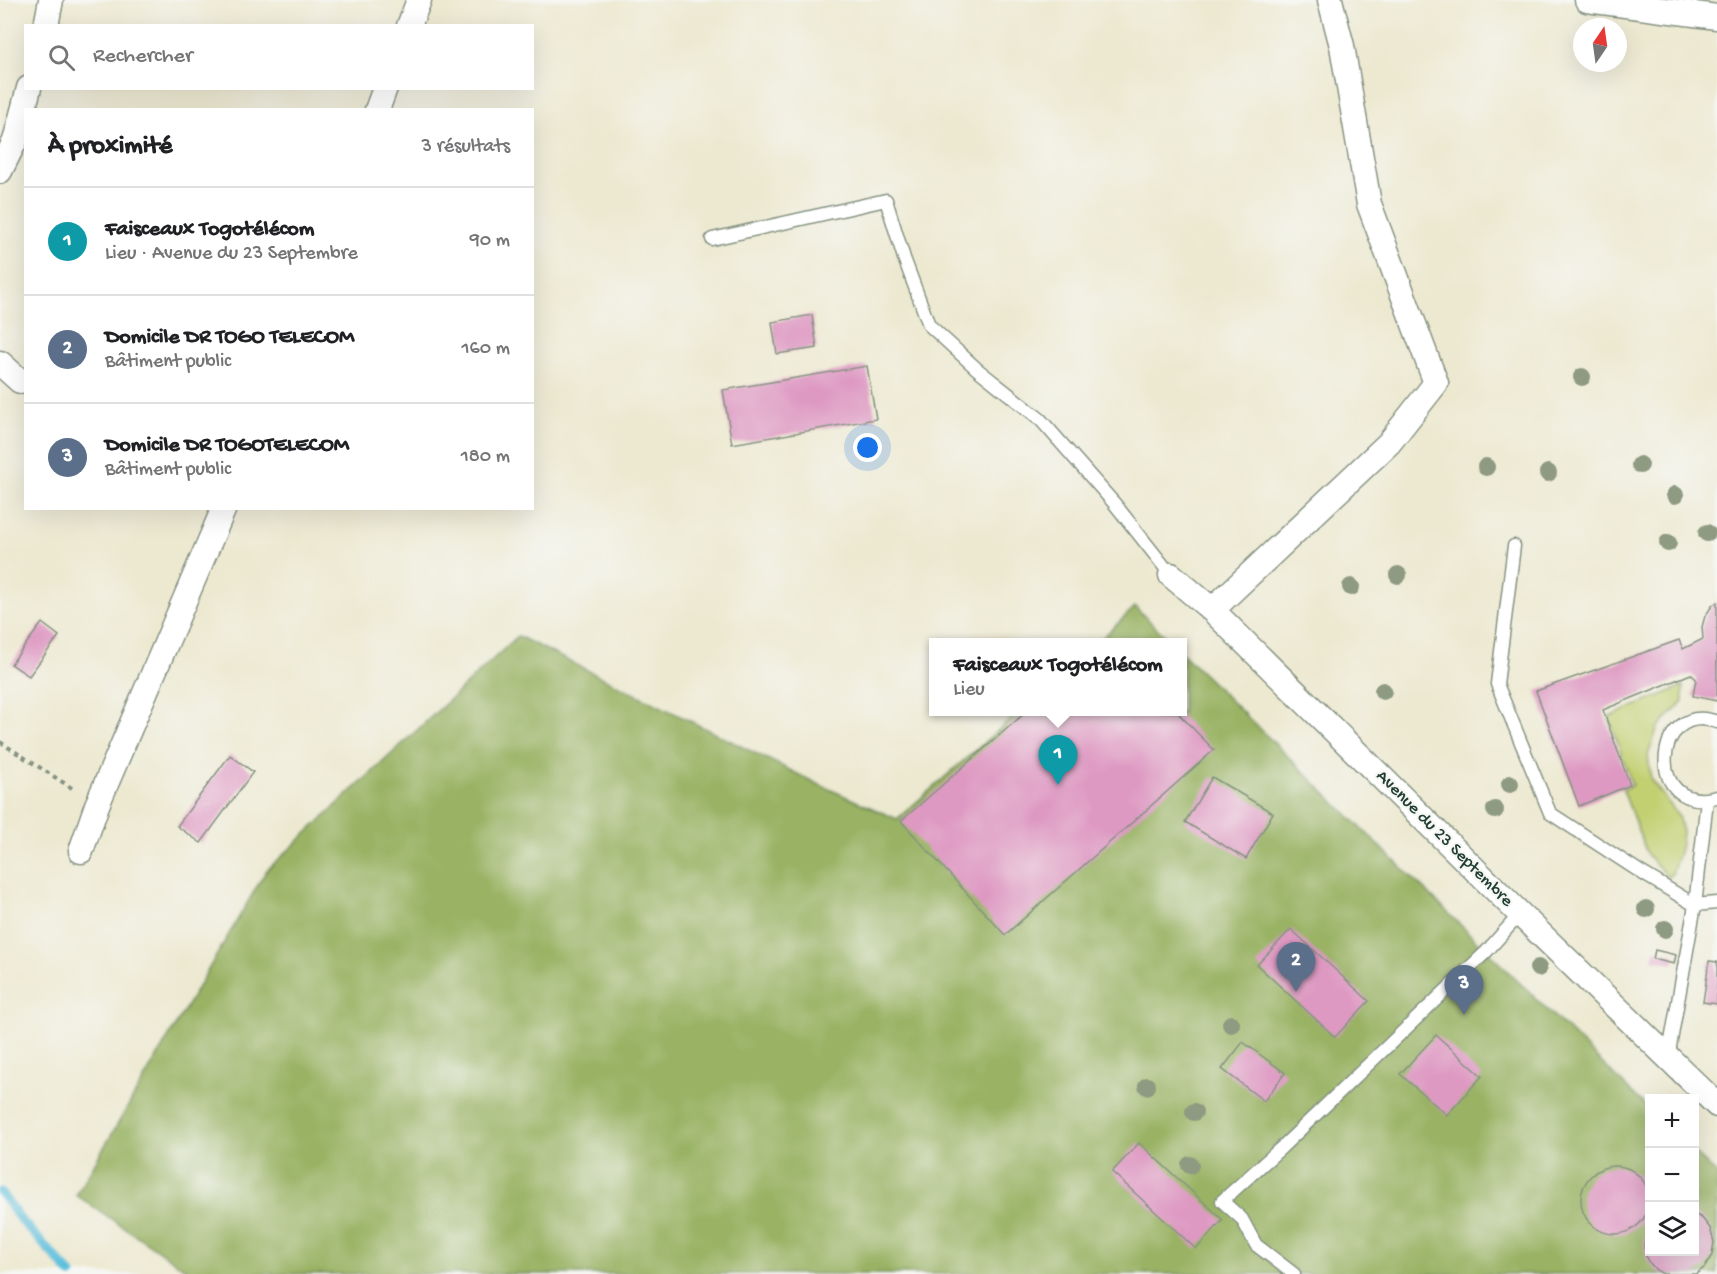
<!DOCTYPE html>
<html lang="fr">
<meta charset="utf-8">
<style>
:root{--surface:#fff;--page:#f2f2f2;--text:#202124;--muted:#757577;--line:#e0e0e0;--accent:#0f766e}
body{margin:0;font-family:"Gochi Hand",sans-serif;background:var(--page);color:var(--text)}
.controls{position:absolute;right:18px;bottom:18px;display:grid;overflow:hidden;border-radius:0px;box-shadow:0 6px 24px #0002}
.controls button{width:54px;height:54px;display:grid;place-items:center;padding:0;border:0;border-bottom:2px solid var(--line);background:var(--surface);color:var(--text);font:30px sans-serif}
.compass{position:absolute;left:1573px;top:18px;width:54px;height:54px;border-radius:50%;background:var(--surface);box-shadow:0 6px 24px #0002;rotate:13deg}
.you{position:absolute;left:868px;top:448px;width:21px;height:21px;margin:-15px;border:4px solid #fff;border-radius:50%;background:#1a73e8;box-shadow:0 0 0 9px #1a73e833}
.badge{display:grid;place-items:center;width:39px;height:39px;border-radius:50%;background:var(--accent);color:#fff;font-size:20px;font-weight:700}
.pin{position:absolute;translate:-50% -50px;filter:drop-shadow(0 2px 3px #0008)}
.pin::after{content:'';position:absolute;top:32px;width:21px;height:18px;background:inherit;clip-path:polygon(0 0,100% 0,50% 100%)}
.popup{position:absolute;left:929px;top:638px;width:258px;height:78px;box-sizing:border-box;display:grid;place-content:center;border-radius:0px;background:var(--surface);filter:drop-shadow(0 2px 4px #0005);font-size:20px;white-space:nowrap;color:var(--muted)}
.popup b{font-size:22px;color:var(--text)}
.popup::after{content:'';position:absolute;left:50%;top:100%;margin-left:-12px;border:12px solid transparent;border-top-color:var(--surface)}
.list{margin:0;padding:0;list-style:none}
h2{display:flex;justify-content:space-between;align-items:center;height:78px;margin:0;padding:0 24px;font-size:26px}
h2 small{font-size:20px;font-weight:400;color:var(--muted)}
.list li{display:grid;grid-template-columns:39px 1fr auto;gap:18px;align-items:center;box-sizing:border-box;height:108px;padding:0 24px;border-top:2px solid var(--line)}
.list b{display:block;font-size:22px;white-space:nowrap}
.list p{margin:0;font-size:20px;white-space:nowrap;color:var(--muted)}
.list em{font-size:20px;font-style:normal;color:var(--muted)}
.icon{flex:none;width:33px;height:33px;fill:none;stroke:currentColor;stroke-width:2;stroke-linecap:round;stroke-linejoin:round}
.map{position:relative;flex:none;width:1717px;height:1274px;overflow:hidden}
.search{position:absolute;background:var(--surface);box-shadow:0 6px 24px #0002;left:24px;top:24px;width:510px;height:66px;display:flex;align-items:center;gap:15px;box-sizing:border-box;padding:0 21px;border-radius:0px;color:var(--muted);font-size:22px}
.panel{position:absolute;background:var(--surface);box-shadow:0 6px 24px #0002;left:24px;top:108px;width:510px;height:402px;border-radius:0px}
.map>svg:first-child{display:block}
</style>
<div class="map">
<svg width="1717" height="1274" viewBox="0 0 1717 1274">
<rect width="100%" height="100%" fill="#f6f6f2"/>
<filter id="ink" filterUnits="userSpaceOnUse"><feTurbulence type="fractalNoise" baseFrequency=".0167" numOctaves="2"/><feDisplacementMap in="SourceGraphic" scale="12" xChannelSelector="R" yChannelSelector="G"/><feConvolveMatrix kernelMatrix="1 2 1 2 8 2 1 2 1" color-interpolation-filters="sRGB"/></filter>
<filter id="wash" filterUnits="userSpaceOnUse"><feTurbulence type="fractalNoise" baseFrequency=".008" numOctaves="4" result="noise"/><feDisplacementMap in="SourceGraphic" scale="24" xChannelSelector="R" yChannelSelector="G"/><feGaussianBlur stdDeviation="1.35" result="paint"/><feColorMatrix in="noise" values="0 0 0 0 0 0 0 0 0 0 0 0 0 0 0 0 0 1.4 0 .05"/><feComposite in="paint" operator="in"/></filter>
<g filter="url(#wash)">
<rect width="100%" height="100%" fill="#ede9d1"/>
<path fill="#c2d071" stroke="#708652" stroke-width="1.5" d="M1683,686V702L1658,727L1648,755L1651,780L1678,815L1682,832L1680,849L1672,874L1667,876L1647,854L1623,790L1632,785L1609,717Z"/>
<path fill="#99b263" stroke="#5c784c" stroke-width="1.5" d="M1135,607L1171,642H1098Z
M518,636L820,785L897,819L1019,712H1182L1183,654L1649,1109L1650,1252H1694L1695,1153L1717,1174V1274H193L76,1195L266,871Z"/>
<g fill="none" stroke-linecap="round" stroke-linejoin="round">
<path stroke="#5ec0dc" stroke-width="9" d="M0,1192L20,1219L71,1274"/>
</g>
<g id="blocks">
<path fill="#de99c2" d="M812,315L817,348L777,354L772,322Z
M867,366L876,419L732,444L723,390Z
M1717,602V701L1693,696L1696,679L1691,674L1603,710L1630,785L1579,806L1536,691L1679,640L1683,649L1703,639L1702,627L1705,616L1712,606Z
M42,623L59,636L29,676L11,664Z
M1026,712H1177L1214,750L1005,935L901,821Z
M230,755L253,772L201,843L177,826Z
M1212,777L1273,813L1246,859L1185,822Z
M1291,929L1369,1001L1335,1037L1257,965Z
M1655,950L1676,955L1674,964L1653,959Z
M1709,961L1717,962V1004L1703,1002Z
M1436,1035L1482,1076L1447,1115L1400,1074Z
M1243,1042L1285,1073L1264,1101L1222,1069Z
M1139,1143L1223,1220L1196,1249L1112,1172Z
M1581 1200a34 34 0 1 1 68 0a34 34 0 1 1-68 0Z
M1694,1214L1702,1218L1710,1228L1714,1242L1712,1255L1705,1267L1696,1274H1663L1656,1270L1647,1260L1644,1246L1646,1233L1650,1226V1252H1694Z"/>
</g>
</g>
<g filter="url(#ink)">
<use href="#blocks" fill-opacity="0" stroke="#869382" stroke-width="1.5"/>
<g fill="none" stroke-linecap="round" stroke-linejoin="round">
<defs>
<path id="lane" d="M712,239L886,200L904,258L929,325L977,369L1040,419L1114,503L1171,575
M1514,546L1497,684L1550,813L1642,873L1695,905L1717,903
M1717,722C1653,699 1644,816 1717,797
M1668,1058L1695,905L1707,800
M1294,1274L1256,1245L1242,1219L1222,1201L1281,1148L1487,951L1520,914"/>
<path id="street" d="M1587,0L1717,17
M46,26L51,0
M409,26L419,0
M377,110L385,88
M0,171L15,141L29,88
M0,363L20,381
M1171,575L1212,610L1520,914L1717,1105
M1212,610L1389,443L1436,383L1369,204L1342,46L1330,0
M81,851L97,805L224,508"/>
</defs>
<use href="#lane" stroke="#869382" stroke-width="15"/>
<use href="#street" stroke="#869382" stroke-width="27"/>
<path stroke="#869382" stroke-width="4" stroke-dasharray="4.5 4.5" stroke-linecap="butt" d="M0,742L75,790"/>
<use href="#lane" stroke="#fff" stroke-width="12"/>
<use href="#street" stroke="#fff" stroke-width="24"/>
</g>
<g fill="#8e9a81">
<circle cx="1582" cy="377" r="9"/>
<circle cx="1640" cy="465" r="9"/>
<circle cx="1486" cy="467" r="9"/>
<circle cx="1548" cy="473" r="9"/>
<circle cx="1675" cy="495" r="9"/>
<circle cx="1707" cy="533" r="9"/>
<circle cx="1668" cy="543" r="9"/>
<circle cx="1398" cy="575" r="9"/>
<circle cx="1351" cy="587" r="9"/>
<circle cx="1383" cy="691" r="9"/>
<circle cx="1510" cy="784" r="9"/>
<circle cx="1495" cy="810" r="9"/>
<circle cx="1646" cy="909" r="9"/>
<circle cx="1665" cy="929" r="9"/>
<circle cx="1538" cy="968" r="9"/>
<circle cx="1231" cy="1024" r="9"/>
<circle cx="1147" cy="1086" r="9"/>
<circle cx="1194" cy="1112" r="9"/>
<circle cx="1190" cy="1165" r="9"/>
</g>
</g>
<g text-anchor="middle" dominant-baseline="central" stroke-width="4.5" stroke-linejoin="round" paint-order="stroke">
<g font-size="18" fill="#1f3d34" stroke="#f6f6f2">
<text transform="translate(1444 839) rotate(45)">Avenue du 23 Septembre</text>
</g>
</g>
</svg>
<div class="controls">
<button>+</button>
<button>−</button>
<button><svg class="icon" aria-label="layers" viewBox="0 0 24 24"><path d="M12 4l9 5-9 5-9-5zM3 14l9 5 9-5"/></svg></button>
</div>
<svg class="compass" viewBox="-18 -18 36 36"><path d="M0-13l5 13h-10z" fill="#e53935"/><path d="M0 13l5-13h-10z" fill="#757577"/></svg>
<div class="you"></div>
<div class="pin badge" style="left:1058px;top:785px;background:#0f9aa8">1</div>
<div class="popup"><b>Faisceaux Togotélécom</b>Lieu</div>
<div class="pin badge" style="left:1296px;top:992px;background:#5c6f8a">2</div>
<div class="pin badge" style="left:1464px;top:1015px;background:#5c6f8a">3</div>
<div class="search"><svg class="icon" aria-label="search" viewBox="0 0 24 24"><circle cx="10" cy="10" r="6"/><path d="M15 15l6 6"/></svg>Rechercher</div>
<section class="panel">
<h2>À proximité<small>3 résultats</small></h2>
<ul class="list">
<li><span class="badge" style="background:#0f9aa8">1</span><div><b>Faisceaux Togotélécom</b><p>Lieu · Avenue du 23 Septembre</p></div><em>90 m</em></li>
<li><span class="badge" style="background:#5c6f8a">2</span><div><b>Domicile DR TOGO TELECOM</b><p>Bâtiment public</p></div><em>160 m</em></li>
<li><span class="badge" style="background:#5c6f8a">3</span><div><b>Domicile DR TOGOTELECOM</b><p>Bâtiment public</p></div><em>180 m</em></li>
</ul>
</section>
</div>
